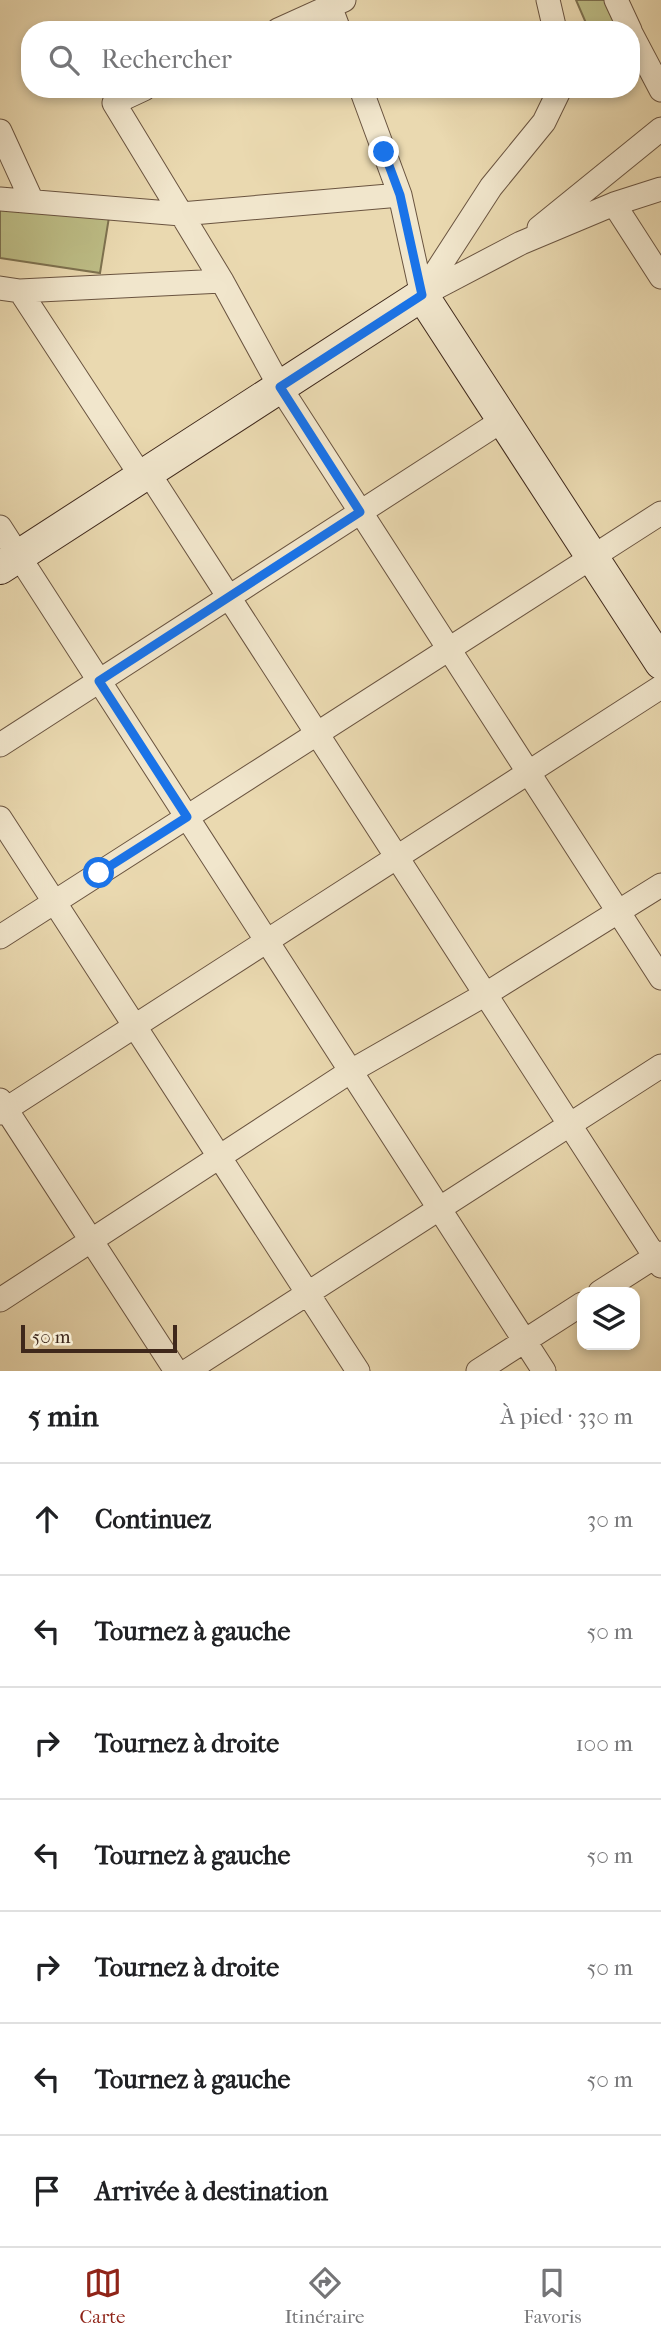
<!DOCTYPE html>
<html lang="fr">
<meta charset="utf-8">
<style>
:root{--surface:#fff;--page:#f2f2f2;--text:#202124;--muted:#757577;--line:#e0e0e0;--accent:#8f2418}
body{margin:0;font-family:"IM FELL French Canon",serif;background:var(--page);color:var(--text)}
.controls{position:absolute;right:21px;bottom:21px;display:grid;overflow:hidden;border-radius:14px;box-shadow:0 4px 10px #0003}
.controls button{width:63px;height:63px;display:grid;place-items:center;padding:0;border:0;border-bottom:2px solid var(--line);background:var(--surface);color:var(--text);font:35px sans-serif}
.scale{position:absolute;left:21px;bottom:18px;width:156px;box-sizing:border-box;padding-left:7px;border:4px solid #3f281b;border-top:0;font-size:19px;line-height:24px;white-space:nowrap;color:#3f281b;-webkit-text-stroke:5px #f1e6cc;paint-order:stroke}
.stop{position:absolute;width:21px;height:21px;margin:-16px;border:5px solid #1a73e8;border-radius:50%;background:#fff}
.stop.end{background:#1a73e8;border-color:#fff;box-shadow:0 2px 7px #0008}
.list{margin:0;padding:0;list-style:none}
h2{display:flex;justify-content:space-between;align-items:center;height:91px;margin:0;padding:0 28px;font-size:30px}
h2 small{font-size:23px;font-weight:400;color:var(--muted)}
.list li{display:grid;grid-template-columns:46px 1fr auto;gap:21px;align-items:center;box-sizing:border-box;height:112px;padding:0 28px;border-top:2px solid var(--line)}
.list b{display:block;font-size:26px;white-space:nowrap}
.list em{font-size:23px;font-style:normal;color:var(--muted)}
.icon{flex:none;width:38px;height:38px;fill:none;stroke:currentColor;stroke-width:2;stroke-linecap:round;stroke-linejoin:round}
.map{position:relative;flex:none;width:661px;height:1371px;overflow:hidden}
.search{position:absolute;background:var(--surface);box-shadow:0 4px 10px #0003;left:21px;right:21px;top:21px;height:77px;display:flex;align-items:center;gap:18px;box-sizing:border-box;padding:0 24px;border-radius:28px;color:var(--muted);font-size:26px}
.sheet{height:875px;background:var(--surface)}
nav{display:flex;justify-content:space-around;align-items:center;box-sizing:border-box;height:98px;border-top:2px solid var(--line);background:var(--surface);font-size:19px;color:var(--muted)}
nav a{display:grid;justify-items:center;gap:4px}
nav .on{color:var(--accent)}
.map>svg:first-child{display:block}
</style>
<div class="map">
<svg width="661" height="1371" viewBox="0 0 661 1371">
<rect width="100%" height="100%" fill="#ead9b0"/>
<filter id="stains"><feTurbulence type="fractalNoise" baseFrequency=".00286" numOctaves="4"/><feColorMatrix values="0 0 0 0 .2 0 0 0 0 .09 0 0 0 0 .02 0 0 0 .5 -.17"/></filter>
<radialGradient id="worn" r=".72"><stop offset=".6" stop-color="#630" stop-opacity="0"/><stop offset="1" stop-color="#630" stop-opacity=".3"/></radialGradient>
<path fill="#bdbd86" stroke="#7e7250" stroke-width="2" d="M576,0H610L623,30H589Z
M0,195L110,211L100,273L0,258Z"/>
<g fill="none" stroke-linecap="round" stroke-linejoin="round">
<defs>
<path id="street" d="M548,0L555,30
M616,0L630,30
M330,6L339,30
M278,30L344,0
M631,33L661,90
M144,89L114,103L222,281L280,387L661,978
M361,89L400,195L422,295
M0,131L32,201
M0,199L181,214L400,195
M614,204L661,277
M539,228L661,129
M0,288L20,291L222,281
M20,291L141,476
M423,292L491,187L544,122L560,89
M422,295L521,243L614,204L661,189
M148,472L661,1266
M0,527L544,1371
M0,745L503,420
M0,818L358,1371
M0,937L661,513
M0,1100L176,1371
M0,1113L661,687
M600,1292L661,1253
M0,1300L351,1071L486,994L661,885
M187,1371L661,1066
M478,1371L582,1304"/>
<path id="secondary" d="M0,568L422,295L661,663"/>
</defs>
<use href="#street" stroke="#6a5440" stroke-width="25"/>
<use href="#secondary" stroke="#3f281b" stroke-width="34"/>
<use href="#street" stroke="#f1e6cc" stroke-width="23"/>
<use href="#secondary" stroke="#f1e6cc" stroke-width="32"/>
</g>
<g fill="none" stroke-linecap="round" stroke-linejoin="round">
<path stroke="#1a73e8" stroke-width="9" d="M99,873L187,817L99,681L360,512L280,387L422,295L400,195L384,152"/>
</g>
<rect width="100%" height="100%" filter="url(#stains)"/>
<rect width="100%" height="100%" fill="url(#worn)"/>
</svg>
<div class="controls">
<button><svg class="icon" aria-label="layers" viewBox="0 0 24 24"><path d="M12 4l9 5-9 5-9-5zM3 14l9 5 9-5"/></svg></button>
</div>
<div class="scale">50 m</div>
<div class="stop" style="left:99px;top:873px"></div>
<div class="stop end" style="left:384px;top:152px"></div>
<div class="search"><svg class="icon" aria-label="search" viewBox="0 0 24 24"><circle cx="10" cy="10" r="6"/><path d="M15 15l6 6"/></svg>Rechercher</div>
</div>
<section class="sheet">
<h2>5 min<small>À pied · 330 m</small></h2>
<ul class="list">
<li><svg class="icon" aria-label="ahead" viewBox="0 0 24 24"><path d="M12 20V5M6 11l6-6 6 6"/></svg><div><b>Continuez</b></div><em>30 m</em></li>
<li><svg class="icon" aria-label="left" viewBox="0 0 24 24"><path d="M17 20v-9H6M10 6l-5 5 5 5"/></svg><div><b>Tournez à gauche</b></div><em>50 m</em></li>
<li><svg class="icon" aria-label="right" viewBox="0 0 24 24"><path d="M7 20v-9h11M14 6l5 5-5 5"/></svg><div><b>Tournez à droite</b></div><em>100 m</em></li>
<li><svg class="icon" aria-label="left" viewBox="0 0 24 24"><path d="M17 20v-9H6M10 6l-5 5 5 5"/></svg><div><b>Tournez à gauche</b></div><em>50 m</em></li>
<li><svg class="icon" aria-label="right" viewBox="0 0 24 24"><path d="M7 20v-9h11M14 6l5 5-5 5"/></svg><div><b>Tournez à droite</b></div><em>50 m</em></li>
<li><svg class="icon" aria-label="left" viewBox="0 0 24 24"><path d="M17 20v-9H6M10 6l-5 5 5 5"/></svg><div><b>Tournez à gauche</b></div><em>50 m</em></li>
<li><svg class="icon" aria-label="arrive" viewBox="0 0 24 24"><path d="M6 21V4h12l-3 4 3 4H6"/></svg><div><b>Arrivée à destination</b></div></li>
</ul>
</section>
<nav>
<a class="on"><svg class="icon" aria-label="map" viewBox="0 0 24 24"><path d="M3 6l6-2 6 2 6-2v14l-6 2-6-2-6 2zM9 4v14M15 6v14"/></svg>Carte</a>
<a><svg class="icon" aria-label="directions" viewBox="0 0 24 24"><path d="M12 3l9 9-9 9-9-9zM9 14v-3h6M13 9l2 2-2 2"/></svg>Itinéraire</a>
<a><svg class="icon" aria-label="saved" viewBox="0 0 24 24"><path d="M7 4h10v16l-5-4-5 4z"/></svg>Favoris</a>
</nav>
